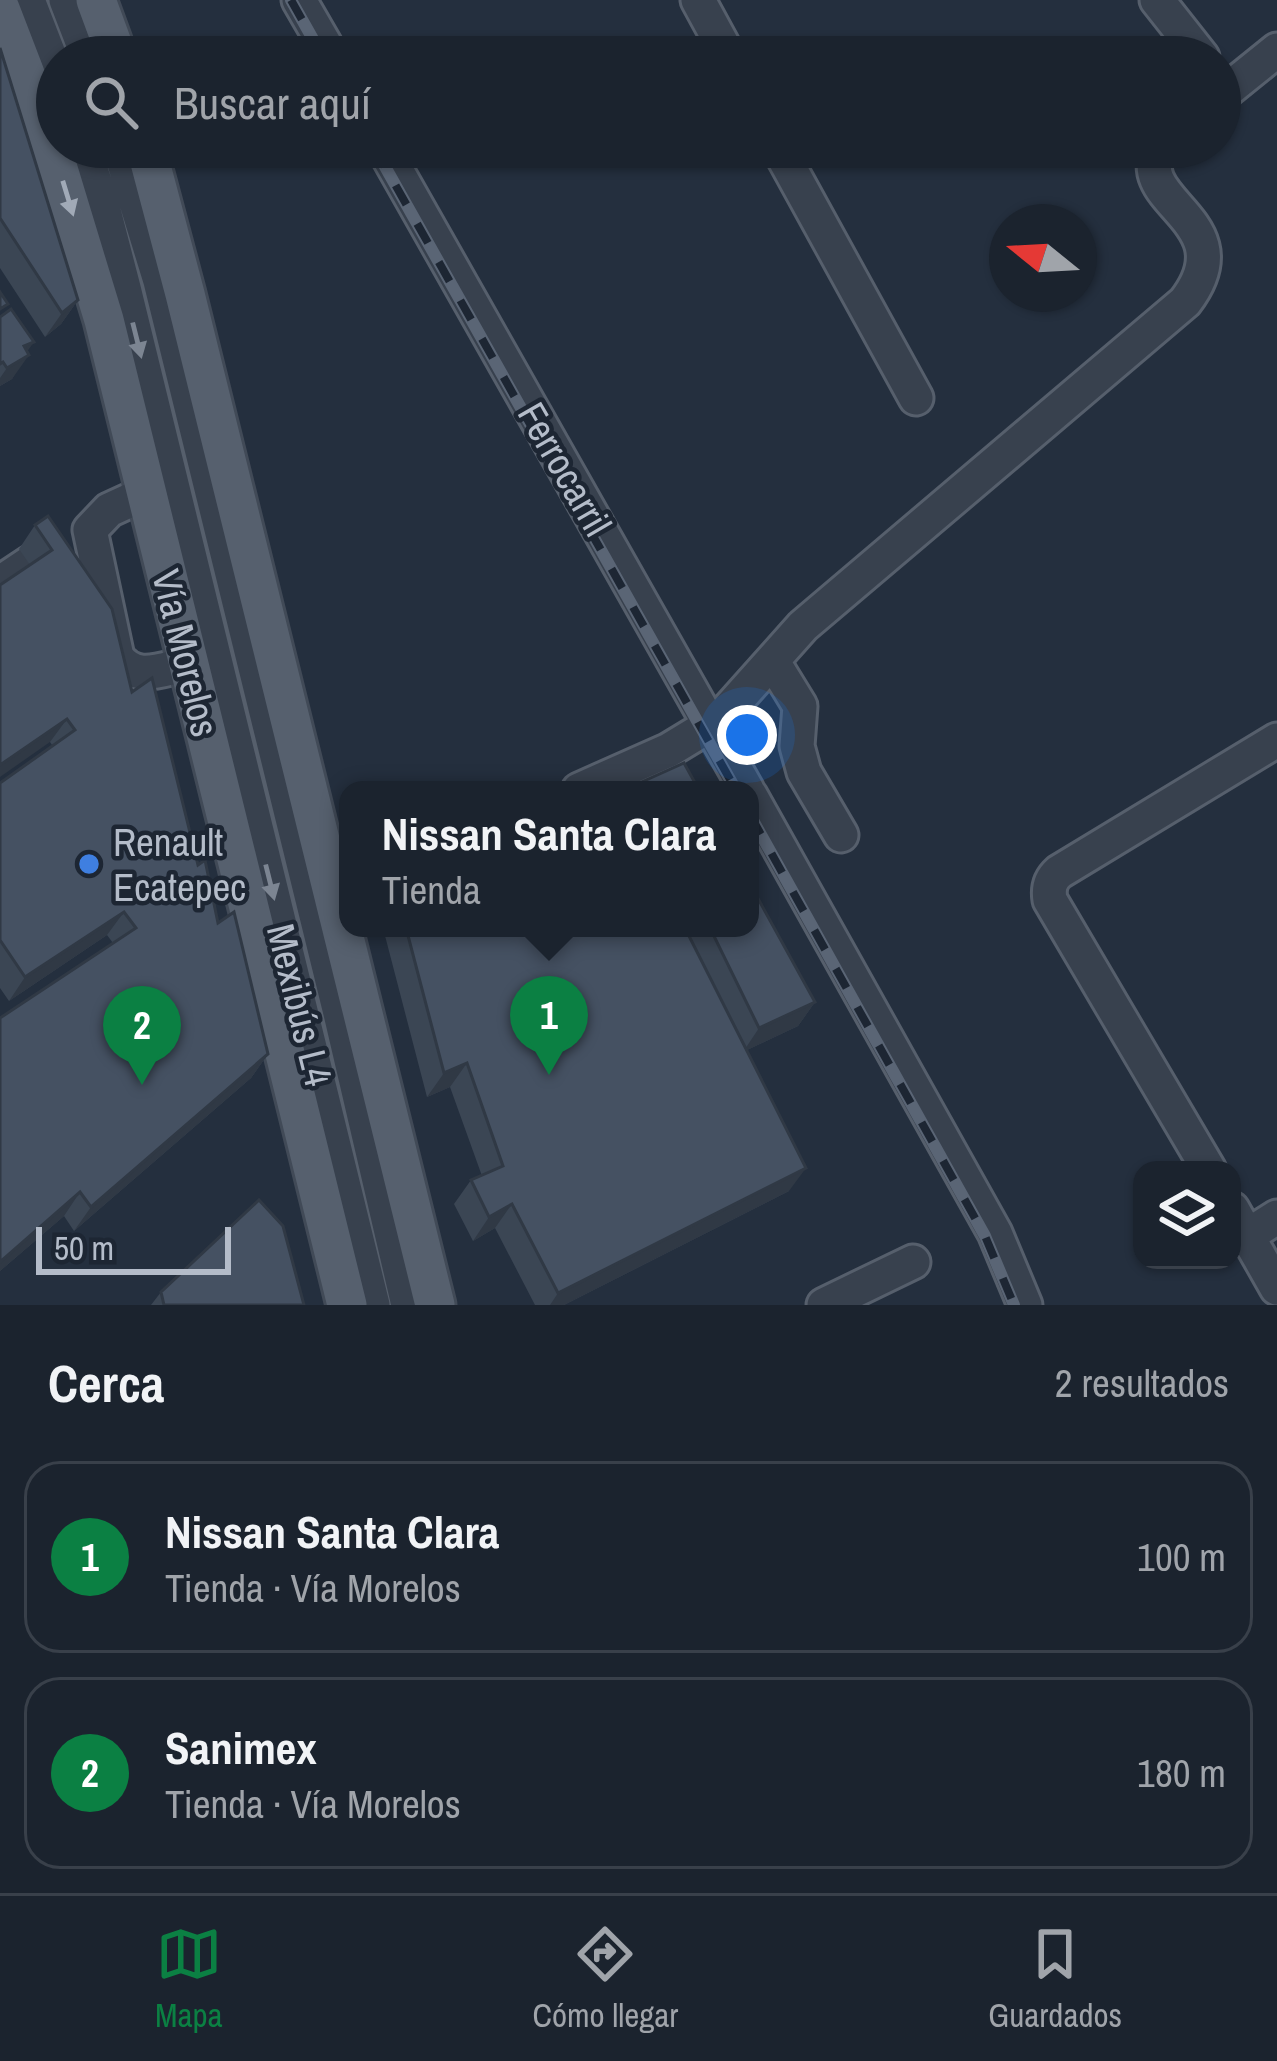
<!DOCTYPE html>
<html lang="es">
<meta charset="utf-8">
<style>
:root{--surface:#1b232e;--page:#242b36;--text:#f1f3f6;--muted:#a0a4aa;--line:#39404a;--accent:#0b8043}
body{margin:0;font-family:"Archivo Narrow",sans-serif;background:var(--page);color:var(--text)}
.controls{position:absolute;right:36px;bottom:36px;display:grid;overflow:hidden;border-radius:24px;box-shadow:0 3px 9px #0004}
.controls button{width:108px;height:108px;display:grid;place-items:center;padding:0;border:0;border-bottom:3px solid var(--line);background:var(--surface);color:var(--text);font:60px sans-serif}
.compass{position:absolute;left:989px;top:204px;width:108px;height:108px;border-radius:50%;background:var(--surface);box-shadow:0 3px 9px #0004;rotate:288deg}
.scale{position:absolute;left:36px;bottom:30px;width:195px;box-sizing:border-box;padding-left:12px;border:6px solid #b4bcc9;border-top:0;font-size:33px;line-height:42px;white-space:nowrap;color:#b4bcc9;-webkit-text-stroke:9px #1d2633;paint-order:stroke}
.you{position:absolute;left:747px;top:735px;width:42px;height:42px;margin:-30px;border:9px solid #fff;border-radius:50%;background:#1a73e8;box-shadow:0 0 0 18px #1a73e833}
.badge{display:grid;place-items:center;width:78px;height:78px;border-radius:50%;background:var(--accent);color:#fff;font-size:39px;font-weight:700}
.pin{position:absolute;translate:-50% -99px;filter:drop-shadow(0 3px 6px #0008)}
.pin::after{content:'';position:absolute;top:63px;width:42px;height:36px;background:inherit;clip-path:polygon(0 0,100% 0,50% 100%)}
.popup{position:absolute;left:339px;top:781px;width:420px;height:156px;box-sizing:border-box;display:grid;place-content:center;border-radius:24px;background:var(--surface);filter:drop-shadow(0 3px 9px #0005);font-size:39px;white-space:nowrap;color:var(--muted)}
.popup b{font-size:45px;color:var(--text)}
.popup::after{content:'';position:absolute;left:50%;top:100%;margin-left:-24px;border:24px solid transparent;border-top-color:var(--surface)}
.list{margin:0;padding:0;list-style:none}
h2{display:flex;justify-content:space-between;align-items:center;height:156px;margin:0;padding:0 48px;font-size:51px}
h2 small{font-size:39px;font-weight:400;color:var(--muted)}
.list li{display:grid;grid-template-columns:78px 1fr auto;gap:36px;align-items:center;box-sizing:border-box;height:192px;margin:0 24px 24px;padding:0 24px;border:3px solid var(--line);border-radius:36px}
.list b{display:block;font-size:45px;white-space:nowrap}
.list p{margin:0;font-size:39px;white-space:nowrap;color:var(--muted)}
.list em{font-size:39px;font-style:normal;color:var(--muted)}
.icon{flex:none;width:66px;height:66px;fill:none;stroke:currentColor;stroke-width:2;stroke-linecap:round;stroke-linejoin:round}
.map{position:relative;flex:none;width:1277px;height:1305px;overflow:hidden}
.search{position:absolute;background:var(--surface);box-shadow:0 3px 9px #0004;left:36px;right:36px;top:36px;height:132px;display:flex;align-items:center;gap:30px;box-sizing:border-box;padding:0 42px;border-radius:66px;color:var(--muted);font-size:45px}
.sheet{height:588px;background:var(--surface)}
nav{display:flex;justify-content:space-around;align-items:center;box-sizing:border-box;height:168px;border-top:3px solid var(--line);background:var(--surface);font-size:33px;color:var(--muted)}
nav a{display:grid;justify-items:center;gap:6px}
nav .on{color:var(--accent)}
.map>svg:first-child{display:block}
</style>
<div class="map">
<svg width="1277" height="1305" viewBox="0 0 1277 1305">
<rect width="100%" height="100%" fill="#242f3e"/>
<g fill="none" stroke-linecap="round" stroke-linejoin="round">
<defs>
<path id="minor" d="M28,0L57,75
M66,0L88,57
M299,0L332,57
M698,0L729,57
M1157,0L1202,57
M1220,96L1277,50
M83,147L101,199L124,288L373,1305
M119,147L160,281L340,1013L408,1305
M383,147L747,790
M778,147L916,398
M146,493L109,510L90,530L117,657C136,683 161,669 188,664
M0,583L30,563
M773,662L800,706L797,746L804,772L841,835
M579,790L669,750L720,719L803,626L1185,302C1248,220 1127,203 1160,147
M750,795L995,1233L1025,1305
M1209,1170L1050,900C1048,888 1050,880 1059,872L1277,740
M1232,1209L1277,1288
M1247,1236L1277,1217
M824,1305L913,1262"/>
<path id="major" d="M96,0L117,57
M0,9L45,126L104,320L347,1305
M146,147L185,294L435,1305"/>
</defs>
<use href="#minor" stroke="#565f6c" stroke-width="39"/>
<use href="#major" stroke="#414a57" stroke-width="45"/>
<use href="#minor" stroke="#38414e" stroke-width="33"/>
<use href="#major" stroke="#56606e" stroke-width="39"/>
<defs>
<path id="rail" d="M291,0L323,57
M374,147L736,790
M750,815L985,1236L1014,1305"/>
</defs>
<use href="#rail" stroke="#5a6575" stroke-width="12"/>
<use href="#rail" stroke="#1d2633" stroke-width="8" stroke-dasharray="22" stroke-linecap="butt"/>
</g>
<path fill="#3b4654" d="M0,48L78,300L61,324L45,337L0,268Z
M0,317L27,352L12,379L0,386Z
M48,516L132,692L268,1054L251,1078L74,1231L64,1216L0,1271V1018L113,943L107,935L9,1001L0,988V783L52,745L50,742L30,565L19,549L35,525Z
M383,928H750L815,1002L798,1026L747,1050L789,1191L564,1305H535L495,1228L473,1241L454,1204L471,1180L482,1176L450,1087L427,1097Z
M161,1292L304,1305H151Z"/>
<path fill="#303945" d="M78,300L61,324L45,337L62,313Z
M34,342L21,360L29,355L12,379L0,386V378L7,368L24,346Z
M67,719L50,742L0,777V765Z
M124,912L107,935L9,1001L25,977Z
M815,1002L798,1026L743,1052L759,1028Z
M268,1054L251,1078L74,1231L91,1207Z
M467,1063L450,1087L427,1097L444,1073Z
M806,1168L789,1191L564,1305H550L558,1293Z
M80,1192L64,1216L0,1271V1262Z
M512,1204L495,1228L473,1241L489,1217Z"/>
<path fill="#455162" stroke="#303945" stroke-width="3" d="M0,48L78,300L62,313L0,218Z
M0,292L8,304L0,309Z
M11,309L34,342L24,346L29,355L7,368L3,362L0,364V317Z
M48,516L112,609L132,692L152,678L198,865L205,860L218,923L234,912L268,1054L91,1207L80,1192L0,1262V1018L136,928L124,912L25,977L0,940V783L75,730L67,719L0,765V585L52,550L35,525Z
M684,763L699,790H624Z
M750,884L815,1002L759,1028L710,928H750Z
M406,928H685L806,1168L558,1293L512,1204L489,1217L471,1180L503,1166L467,1063L444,1073Z
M259,1200L283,1226L304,1305H164L161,1292Z"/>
<defs><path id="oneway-solid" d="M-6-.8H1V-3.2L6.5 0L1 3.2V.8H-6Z" transform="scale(3)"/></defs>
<use fill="#a1aab7" href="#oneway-solid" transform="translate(68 198) rotate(73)"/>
<g fill="#7c8592">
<use href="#oneway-solid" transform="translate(137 340) rotate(76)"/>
<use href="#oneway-solid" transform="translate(270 882) rotate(76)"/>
</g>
<circle fill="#3f7fe0" stroke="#1d2633" stroke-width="4.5" cx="89" cy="864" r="12"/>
<g text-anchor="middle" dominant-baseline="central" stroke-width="9" stroke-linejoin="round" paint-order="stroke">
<g font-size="39" fill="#b4bcc9" stroke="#1d2633">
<text transform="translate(565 469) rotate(60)">Ferrocarril</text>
<text transform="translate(186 653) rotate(76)">Vía Morelos</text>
<text transform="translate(300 1005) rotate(76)">Mexibús L4</text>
</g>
<g font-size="39" fill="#b4bcc9" stroke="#1d2633" text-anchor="start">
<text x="113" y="842">Renault<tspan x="113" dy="45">Ecatepec</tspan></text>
</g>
</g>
</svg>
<div class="controls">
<button><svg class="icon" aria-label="layers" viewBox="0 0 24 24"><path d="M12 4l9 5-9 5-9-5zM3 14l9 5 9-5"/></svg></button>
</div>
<svg class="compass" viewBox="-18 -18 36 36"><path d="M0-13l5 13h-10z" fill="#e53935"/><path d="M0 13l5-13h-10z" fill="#a0a4aa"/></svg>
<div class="scale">50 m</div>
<div class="you"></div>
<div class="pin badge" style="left:549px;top:1075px">1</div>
<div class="popup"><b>Nissan Santa Clara</b>Tienda</div>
<div class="pin badge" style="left:142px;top:1085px">2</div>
<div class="search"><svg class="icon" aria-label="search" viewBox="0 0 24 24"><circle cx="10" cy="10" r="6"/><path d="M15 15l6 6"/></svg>Buscar aquí</div>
</div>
<section class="sheet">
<h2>Cerca<small>2 resultados</small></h2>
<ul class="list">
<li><span class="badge">1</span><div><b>Nissan Santa Clara</b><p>Tienda · Vía Morelos</p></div><em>100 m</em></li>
<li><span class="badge">2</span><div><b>Sanimex</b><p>Tienda · Vía Morelos</p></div><em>180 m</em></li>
</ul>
</section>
<nav>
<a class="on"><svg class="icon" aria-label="map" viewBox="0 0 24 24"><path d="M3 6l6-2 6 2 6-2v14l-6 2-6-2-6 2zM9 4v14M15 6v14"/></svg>Mapa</a>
<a><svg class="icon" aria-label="directions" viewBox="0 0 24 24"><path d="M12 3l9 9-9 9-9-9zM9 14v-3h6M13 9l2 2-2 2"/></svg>Cómo llegar</a>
<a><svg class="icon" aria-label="saved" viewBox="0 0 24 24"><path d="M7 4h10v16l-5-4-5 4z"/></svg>Guardados</a>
</nav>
